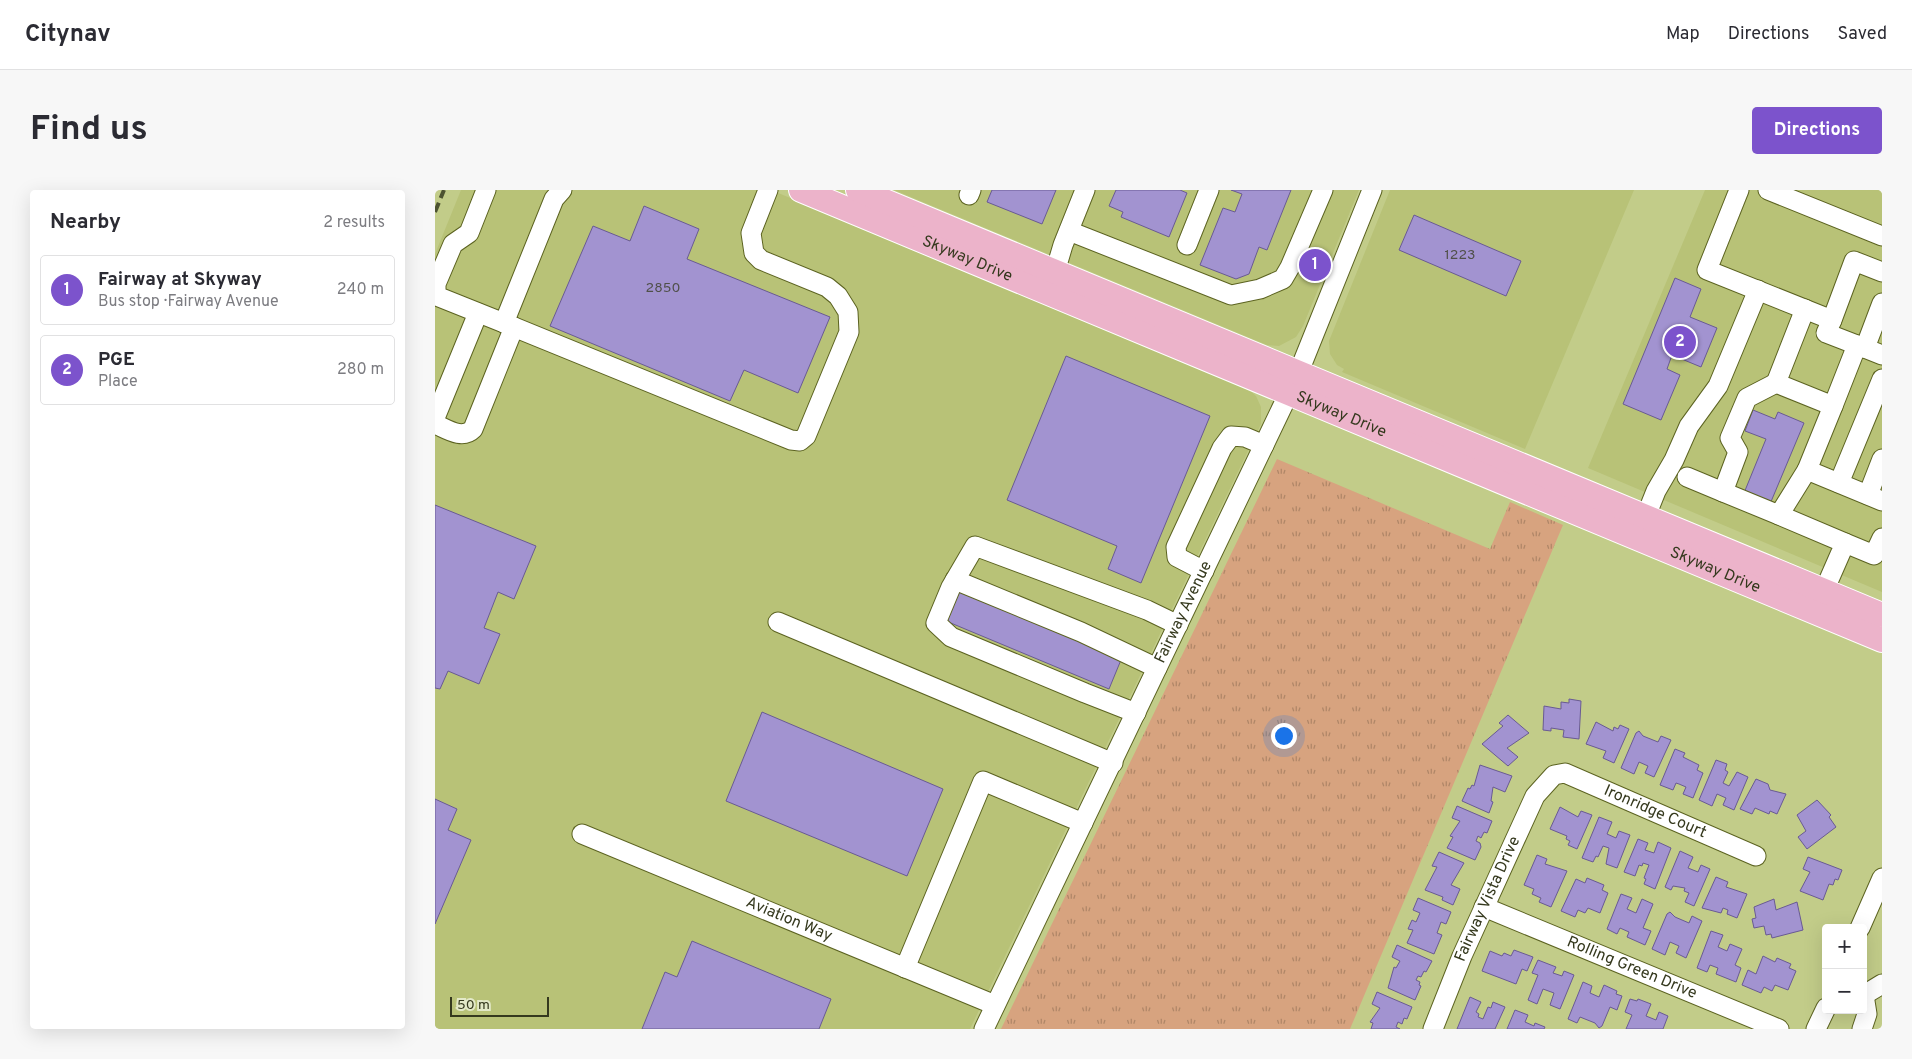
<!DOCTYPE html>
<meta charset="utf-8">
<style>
:root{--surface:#fff;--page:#f7f7f7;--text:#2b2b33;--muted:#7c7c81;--line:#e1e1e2;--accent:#7c53cc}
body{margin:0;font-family:Overpass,sans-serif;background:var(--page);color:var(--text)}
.controls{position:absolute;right:15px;bottom:15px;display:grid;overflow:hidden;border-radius:5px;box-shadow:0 5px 20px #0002}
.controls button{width:45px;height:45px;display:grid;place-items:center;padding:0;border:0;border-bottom:1px solid var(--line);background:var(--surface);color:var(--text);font:25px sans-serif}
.scale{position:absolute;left:15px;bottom:12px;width:99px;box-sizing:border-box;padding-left:5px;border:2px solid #35391e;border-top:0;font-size:14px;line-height:18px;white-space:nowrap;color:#35391e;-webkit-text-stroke:4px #e3e9c8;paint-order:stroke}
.you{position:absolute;left:848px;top:545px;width:18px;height:18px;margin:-12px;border:4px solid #fff;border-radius:50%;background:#1a73e8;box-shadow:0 0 0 8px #1a73e833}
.badge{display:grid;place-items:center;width:32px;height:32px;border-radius:50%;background:var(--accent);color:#fff;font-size:16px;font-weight:700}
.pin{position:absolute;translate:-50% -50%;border:2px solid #fff;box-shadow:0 1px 5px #0006}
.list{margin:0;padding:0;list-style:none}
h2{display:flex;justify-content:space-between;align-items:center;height:65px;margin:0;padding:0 20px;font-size:21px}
h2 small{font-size:16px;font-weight:400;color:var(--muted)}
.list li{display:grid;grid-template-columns:32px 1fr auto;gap:15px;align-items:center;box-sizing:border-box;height:70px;margin:0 10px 10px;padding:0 10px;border:1px solid var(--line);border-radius:5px}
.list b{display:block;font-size:19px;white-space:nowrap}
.list p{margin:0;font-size:16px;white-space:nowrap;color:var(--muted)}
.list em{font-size:16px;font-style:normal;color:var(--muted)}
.map{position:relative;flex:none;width:1447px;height:839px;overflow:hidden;border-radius:5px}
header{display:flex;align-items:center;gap:30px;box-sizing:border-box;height:70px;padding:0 25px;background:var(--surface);border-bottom:1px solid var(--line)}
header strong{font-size:24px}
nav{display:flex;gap:28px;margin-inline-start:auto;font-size:18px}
.intro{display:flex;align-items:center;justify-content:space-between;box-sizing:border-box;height:120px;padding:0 30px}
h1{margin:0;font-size:35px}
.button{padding:12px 22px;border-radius:5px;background:var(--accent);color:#fff;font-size:18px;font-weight:700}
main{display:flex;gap:30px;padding:0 30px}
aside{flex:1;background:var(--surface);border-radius:5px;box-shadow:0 5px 20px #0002}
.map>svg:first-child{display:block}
</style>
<header>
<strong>Citynav</strong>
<nav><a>Map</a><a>Directions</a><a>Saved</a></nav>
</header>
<div class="intro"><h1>Find us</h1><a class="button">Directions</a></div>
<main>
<aside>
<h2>Nearby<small>2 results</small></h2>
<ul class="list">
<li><span class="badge">1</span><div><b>Fairway at Skyway</b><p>Bus stop · Fairway Avenue</p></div><em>240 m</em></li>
<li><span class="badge">2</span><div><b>PGE</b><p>Place</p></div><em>280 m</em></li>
</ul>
</aside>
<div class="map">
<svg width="1447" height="839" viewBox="0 0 1447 839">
<defs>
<pattern id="grass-tufts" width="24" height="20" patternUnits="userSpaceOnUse" patternTransform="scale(1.25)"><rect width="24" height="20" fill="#d7a37f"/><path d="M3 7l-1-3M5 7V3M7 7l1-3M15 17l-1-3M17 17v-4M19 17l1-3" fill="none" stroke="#af8667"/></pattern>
</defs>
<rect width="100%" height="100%" fill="#c2cc89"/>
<path fill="#b8c277" d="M26,0H336L811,197L821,206L826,217V234L535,839H0V64Z
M459,0H924L868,136L861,147L844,156L832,155Z
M955,0H1199L1090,259L907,182L909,179L902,175L895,164L894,151Z
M1270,0H1447V402L1153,278Z"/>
<path fill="url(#grass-tufts)" d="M842,269L1055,359L1075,312L1128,335L915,839H566Z"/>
<path fill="#a293d0" stroke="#695a93" d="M557,0H621L607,34L552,12Z
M681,0H745L752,3L734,47L686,27L688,22L674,16Z
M856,0L832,60L824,57L814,84L801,89L765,75L788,18L800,22L807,4L796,0Z
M209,16L264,39L252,69L395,127L363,203L309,180L295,211L115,136L158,36L195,51Z
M979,25L1086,71L1071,106L964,60Z
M1240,88L1266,99L1255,127L1282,138L1266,177L1237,165L1232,179L1245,185L1226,230L1188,214Z
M631,166L775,226L706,393L673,379L682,356L572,310Z
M1318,220L1340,229L1343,222L1369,233L1335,314L1309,303L1331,249L1310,241Z
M0,315L101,356L79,409L63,402L49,438L65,444L44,494L13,481L5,499L0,498Z
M525,398L688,465L674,499L511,431Z
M1134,509L1146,511L1144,549L1128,547L1129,540L1116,538V541L1108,540L1109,516L1126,519V512L1134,513Z
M327,522L508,599L472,686L291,611Z
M1073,525L1094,543L1072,558L1083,567L1073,576L1047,554L1068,536L1064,533Z
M1161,532L1178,541L1179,537L1183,539L1185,535L1194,539L1179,573L1168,568L1171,561L1151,554Z
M1204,541L1208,546L1223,552L1226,546L1236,550L1219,587L1210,583L1213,576L1204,572L1199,584L1186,578L1201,543Z
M1240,559L1250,563L1248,567L1264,575L1262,580L1268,583L1258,608L1248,604L1251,597L1244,594L1241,593L1238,600L1225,595Z
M1281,570L1292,574L1290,580L1293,582L1288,593L1294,596L1302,582L1313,587L1299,620L1288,615L1291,608L1282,604L1277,616L1264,610Z
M1045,575L1077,586L1070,602L1058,597L1056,611L1058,612L1054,623L1027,611L1033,598L1035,599L1037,595L1039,596Z
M1321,589L1333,594L1335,600L1351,604L1342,624L1335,621L1334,624L1320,618L1317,624L1305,619Z
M0,609L22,619L13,640L36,650L0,734Z
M1382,610L1396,625L1394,627L1401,637L1372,659L1363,647L1371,641L1362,625Z
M1022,616L1057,631L1052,643L1049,642L1046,648L1043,646L1041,651L1045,653L1046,657L1040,670L1012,658L1018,647L1015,646L1025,631L1017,628Z
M1125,617L1143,627L1146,621L1157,625L1142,659L1133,655L1135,651L1131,649L1132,646L1115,639Z
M1164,627L1177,632L1172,644L1181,648L1184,641L1195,645L1182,678L1171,674L1174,658L1168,656L1163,667L1161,666L1158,672L1147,668Z
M1203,649L1213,653L1210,660L1219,663L1223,652L1236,658L1220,699L1209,694L1211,689L1209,688L1214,675L1208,673L1207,676L1204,675L1200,686L1189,682Z
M1245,661L1258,667L1253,678L1263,682L1266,675L1275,679L1259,716L1250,712L1254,703L1249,701L1250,698L1238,696L1236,700L1230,697Z
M1004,662L1029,673L1016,695L1025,699L1018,715L1007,710L1008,707L990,700L1002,677L997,676Z
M1102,665L1112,669L1110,674L1132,681L1116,717L1104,712L1106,708L1097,704L1099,699L1089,695Z
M1373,667L1407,680L1403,690L1400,689L1398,695L1394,694L1388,710L1365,701L1375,682L1368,679Z
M1281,687L1293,692L1291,697L1312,704L1302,728L1292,724L1293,720L1288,718L1286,723L1267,718Z
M1152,688L1169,695L1167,700L1173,703L1165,723L1153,718L1150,723L1143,720L1140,727L1126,721L1141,689L1150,693Z
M1186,704L1197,708L1192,719L1201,723L1207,709L1218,714L1208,738L1216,741L1210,755L1192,747L1194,742L1185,738L1182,744L1172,739Z
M983,708L1016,722L1011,734L1006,732L1002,743L1007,745L999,764L972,753L978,740L973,739L977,730L981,732L985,723L978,720Z
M1339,709L1341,720L1362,712L1368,740L1337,748L1336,744L1331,745L1329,736L1319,738L1317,729L1321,728L1319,717Z
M1235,722L1240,727L1254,733L1257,726L1267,731L1251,768L1241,763L1244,756L1235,752L1230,765L1217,759L1232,724Z
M1276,741L1288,745L1283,757L1292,761L1295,754L1307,759L1300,775L1306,778L1301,792L1281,784L1283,778L1275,775L1272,782L1262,778Z
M257,751L396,809L384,839H207L230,782L242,787Z
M962,755L997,771L991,782L989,781L986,787L983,786L981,790L985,792L984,795L986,796L980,810L953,798L959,777L961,778L965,771L957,767Z
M1079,760L1098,767L1092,781L1087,779L1081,794L1047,781L1055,761L1067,766L1069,763L1076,766Z
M1328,766L1340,772L1342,768L1356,774L1354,778L1361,781L1353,800L1340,795L1337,801L1329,797L1326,803L1307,795L1313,780L1321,784Z
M1103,770L1121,777L1118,783L1127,786L1129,781L1139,785L1125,819L1115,815L1119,803L1108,799L1102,814L1093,810L1103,785L1097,783Z
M1148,792L1157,796L1155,803L1164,807L1169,795L1182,801L1181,804L1187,806L1182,820L1175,817L1167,836L1164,838L1160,833L1145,827L1142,833L1133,829Z
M942,802L977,817L972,829L969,828L967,834L963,832L961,837L965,839H936L938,833L935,832L945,818L937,814Z
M1035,807L1046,812L1041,822L1044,824L1043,827L1048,829L1053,817L1056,818L1058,812L1070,817L1060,839H1022Z
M1195,809L1202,811L1203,809L1216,814L1211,826L1221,830L1224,822L1233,826L1228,839H1191L1197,825L1190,822Z
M1080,820L1093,825L1090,832L1099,836L1100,833L1110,837L1109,839H1072Z"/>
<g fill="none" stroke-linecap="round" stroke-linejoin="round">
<defs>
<g id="minor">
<path d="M51,0L34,43L18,54L1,94V102L4,107L69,133L119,9L127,0"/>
<path d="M1304,0L1272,80L1397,130L1419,71L1447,82"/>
<path d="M1333,0L1447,46"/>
<path d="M534,5L536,0"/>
<path d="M634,41L796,105L825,99L848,89L855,77L888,0"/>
<path d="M752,55L774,0"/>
<path d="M620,82L628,55L650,0"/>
<path d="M1370,119L1341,193L1398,216L1422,155L1447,165"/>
<path d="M1397,130L1391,143L1422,155"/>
<path d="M69,133L356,250L365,251L371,246L414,142L413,122L403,106L392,97L326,70L319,63L316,43L333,0"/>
<path d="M1430,158L1447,113"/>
<path d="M1341,193L1312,208L1295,248L1303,262L1288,302L1344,325L1372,280"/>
<path d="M1398,216L1372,280L1447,311"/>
<path d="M0,228L43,123"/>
<path d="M0,234C12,239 27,250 38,239L79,137"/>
<path d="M1252,287L1288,302"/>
<path d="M1404,293L1447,189"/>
<path d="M1433,305L1447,269"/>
<path d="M1344,325L1410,353L1389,401"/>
<path d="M1211,326L1221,301L1239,270L1254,236L1283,196L1323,100"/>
<path d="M1410,353L1439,365L1447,348"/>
<path d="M769,381L742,367L741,357L787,258L796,246L810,247L829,255"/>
<path d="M520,390L646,442L722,478"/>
<path d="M343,432L678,573"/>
<path d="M701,523L650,503L516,447L501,433L516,397L540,356L712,420L743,435"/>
<path id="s1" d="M147,644L560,815"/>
<path id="s2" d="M1049,717L1344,839"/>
<path d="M1425,738L1447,688"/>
<path d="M470,778L548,591L648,633"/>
<path d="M1429,805L1447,794"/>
<path id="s3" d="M549,839L863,184L937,0"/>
<path id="s4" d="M998,839L1027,766L1100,606L1119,585L1130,583L1321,666"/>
<path d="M1381,839L1391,818"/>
<path d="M1427,839L1432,824L1429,805"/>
</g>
<g id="major">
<path id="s5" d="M366,0L1447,450"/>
<path d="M423,0L1447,425"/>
</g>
</defs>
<use href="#minor" stroke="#5c6321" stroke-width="21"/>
<use href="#major" stroke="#fff" stroke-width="26"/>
<use href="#minor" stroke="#fff" stroke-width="19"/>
<use href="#major" stroke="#ecb3ca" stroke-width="24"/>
<path stroke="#4d5331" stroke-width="4" stroke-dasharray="10 5" stroke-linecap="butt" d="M0,22L9,0"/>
</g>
<g text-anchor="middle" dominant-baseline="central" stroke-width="4.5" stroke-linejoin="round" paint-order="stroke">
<g font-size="14" fill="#50504a">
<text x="1025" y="65">1223</text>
<text x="228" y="98">2850</text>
</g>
<g font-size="16" fill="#35391e" stroke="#e3e9c8">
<text stroke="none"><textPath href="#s5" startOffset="180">Skyway Drive</textPath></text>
<text stroke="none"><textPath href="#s5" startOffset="585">Skyway Drive</textPath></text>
<text stroke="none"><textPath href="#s5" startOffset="990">Skyway Drive</textPath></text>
<text stroke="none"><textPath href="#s3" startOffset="462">Fairway Avenue</textPath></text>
<text stroke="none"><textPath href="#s4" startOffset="392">Ironridge Court</textPath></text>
<text stroke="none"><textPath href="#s4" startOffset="141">Fairway Vista Drive</textPath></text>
<text stroke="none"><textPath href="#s1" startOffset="224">Aviation Way</textPath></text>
<text stroke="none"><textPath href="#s2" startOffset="160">Rolling Green Drive</textPath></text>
</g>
</g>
</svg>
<div class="controls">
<button>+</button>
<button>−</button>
</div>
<div class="scale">50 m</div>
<div class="you"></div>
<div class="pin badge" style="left:880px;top:75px">1</div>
<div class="pin badge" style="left:1245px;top:152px">2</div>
</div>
</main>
